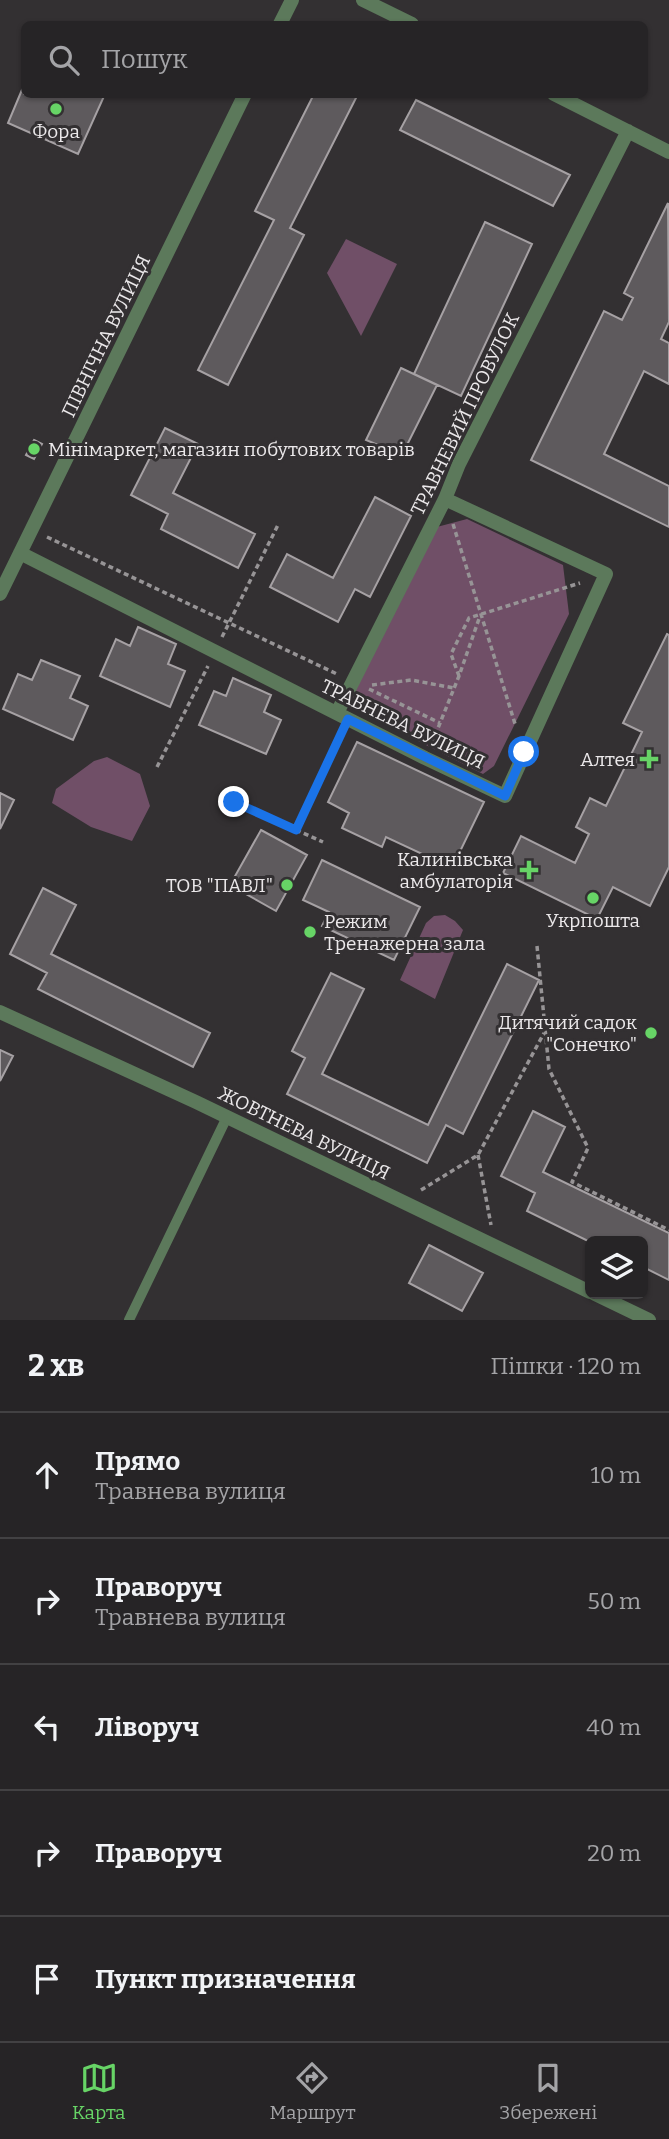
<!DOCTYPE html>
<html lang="uk">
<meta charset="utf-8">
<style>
:root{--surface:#262426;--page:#2e2c2e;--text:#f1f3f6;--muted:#a4a4a7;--line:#424143;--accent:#67d466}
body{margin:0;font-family:Bitter,serif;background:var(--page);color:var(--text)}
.controls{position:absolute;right:21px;bottom:21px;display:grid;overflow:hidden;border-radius:10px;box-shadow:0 2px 5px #0004}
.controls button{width:63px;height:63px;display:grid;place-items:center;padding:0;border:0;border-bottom:2px solid var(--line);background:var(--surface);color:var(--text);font:35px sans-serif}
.stop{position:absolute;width:21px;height:21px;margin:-16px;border:5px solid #1a73e8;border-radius:50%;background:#fff}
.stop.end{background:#1a73e8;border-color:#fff;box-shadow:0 2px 7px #0008}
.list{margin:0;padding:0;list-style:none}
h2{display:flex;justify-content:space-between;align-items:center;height:91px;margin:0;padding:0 28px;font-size:30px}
h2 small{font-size:23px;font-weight:400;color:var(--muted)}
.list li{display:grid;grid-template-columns:46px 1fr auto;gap:21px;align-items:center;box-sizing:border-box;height:126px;padding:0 28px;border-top:2px solid var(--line)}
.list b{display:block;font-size:26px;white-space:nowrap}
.list p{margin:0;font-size:23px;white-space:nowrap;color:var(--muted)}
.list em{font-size:23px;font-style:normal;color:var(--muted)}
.icon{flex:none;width:38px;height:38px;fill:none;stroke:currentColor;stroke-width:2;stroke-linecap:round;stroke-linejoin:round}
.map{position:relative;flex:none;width:669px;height:1320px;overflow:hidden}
.search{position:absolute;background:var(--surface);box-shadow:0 2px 5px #0004;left:21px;right:21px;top:21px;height:77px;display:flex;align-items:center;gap:18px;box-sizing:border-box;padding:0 24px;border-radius:10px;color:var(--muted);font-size:26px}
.sheet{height:721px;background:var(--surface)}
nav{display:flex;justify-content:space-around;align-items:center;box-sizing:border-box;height:98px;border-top:2px solid var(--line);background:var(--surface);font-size:19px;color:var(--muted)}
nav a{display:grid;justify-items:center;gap:4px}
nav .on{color:var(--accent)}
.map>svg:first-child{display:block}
</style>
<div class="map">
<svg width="669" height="1320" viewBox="0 0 669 1320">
<rect width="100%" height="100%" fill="#333032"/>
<path fill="#704f67" d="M346,239L397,264L361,336L327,273Z
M467,519L563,565L569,614L494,766L483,774L355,709L351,693L433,528Z
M107,757L140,774L150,806L132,841L91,827L52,803L56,789L94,761Z
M445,915L455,921L463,930L435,999L400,980L426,923L434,916Z"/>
<path fill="#5e5a5d" stroke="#a6a1a4" stroke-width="2" d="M24,85V94H105L78,154L8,123Z
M314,94H358L290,228L304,235L228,385L198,370L274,220L255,211Z
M416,100L570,175L553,206L400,130Z
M668,203L669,322L661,339L669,343V384L644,371L604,454L669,486V527L531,460L604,311L622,320L633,298L624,293Z
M485,222L532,244L461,396L414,374Z
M401,368L437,385L402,455L366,440Z
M165,428L198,444L173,493L255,534L238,568L161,529L168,514L131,495Z
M34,440L42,444L34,459L26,455Z
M375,497L411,516L370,597L355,589L338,622L270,587L287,554L333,578Z
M138,627L176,644L168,664L185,671L170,707L100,676L116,639L130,646Z
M667,634L669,635V867L650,906L613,887L597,919L503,873L521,836L575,863L589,834L576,827L590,798L606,806L642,732L623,723Z
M41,660L80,676L70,698L88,706L73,740L3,709L18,674L32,680Z
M233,678L271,695L264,712L281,720L266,754L199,725L214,691L226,696Z
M357,742L484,802L452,868L386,837L382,847L342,828L349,813L328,802Z
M0,793L14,800L0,829Z
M261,830L307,855L276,911L230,885Z
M322,860L420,907L394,960L322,926L329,912L303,900Z
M43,888L76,905L51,954L210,1033L193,1067L38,989L47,973L10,954Z
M507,964L539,980L463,1134L446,1125L427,1163L287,1094L305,1058L292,1051L331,973L364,989L322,1074L428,1125Z
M0,1050L13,1056L0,1081Z
M533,1111L565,1127L543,1172L669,1233V1280L643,1267V1241L590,1242L527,1211L535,1193L501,1176Z
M429,1245L483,1273L462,1311L409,1283Z"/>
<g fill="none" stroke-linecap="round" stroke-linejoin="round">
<path stroke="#979496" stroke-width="3.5" stroke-dasharray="5 3.5" stroke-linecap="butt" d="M453,524L516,727
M47,537L337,674
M222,637L279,523
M459,676L451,654L469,618L580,583
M372,685L411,680L454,688
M369,689L440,723
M432,743L459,676L480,616
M157,767L208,666
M234,802L323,842
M296,830L341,733
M537,946L549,1069L588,1148L572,1182L669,1230
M478,1155L491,1225
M421,1190L478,1155L544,1033"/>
<path stroke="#5c795b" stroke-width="10" d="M129,1320L227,1117"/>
<path stroke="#5c795b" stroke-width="14" d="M363,0L412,24
M280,24L292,0
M554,94L669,152
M20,553L425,758L505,796L606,574L445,499
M0,594L245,94
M337,713L445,499L459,464L628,131
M0,1012L196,1102L590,1292
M595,1294L649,1320"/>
</g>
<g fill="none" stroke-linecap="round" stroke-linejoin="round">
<path stroke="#1a73e8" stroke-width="9" d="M234,802L296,830L348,719L505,796L524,752"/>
</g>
<g fill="#67d466" stroke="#333032" stroke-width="2.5">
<circle cx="56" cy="109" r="7"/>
<circle cx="34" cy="449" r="7"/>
<path d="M645.5 748.5h7v7h7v7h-7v7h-7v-7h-7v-7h7z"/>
<path d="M525.5 859.5h7v7h7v7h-7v7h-7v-7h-7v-7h7z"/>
<circle cx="287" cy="885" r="7"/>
<circle cx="593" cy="898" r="7"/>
<circle cx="310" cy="932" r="7"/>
<circle cx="651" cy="1033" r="7"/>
</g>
<g text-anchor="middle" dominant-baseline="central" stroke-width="6" stroke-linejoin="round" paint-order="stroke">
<g font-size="19" fill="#ebe8ea" stroke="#333032" text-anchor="end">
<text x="56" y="131" text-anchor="middle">Фора</text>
<text x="48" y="449" text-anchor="start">Мінімаркет, магазин побутових товарів</text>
<text x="635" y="759">Алтея</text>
<text x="513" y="859">Калинівська<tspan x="513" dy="22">амбулаторія</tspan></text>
<text x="273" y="885">ТОВ "ПАВЛ"</text>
<text x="593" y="920" text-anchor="middle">Укрпошта</text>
<text x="324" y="921" text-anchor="start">Режим<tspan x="324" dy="22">Тренажерна зала</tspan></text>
<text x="637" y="1022">Дитячий садок<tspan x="637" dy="22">"Сонечко"</tspan></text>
</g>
<g font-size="19" fill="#ebe8ea" stroke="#333032">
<text transform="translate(106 336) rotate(-64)">ПІВНІЧНА ВУЛИЦЯ</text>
<text transform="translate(465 414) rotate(-64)">ТРАВНЕВИЙ ПРОВУЛОК</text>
<text transform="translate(403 724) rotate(26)">ТРАВНЕВА ВУЛИЦЯ</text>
<text transform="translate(304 1133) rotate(26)">ЖОВТНЕВА ВУЛИЦЯ</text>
</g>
</g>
</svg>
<div class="controls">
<button><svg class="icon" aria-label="layers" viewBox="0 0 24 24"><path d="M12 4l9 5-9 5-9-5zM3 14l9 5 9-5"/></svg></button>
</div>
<div class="stop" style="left:524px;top:752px"></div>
<div class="stop end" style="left:234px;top:802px"></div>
<div class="search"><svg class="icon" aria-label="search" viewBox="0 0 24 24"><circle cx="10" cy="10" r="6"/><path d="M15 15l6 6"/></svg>Пошук</div>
</div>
<section class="sheet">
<h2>2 хв<small>Пішки · 120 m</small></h2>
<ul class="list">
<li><svg class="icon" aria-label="ahead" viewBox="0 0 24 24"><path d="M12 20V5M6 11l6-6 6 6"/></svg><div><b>Прямо</b><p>Травнева вулиця</p></div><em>10 m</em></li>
<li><svg class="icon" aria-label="right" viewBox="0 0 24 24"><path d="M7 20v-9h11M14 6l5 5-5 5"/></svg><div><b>Праворуч</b><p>Травнева вулиця</p></div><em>50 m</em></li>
<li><svg class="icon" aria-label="left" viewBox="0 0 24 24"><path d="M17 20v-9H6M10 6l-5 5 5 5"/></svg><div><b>Ліворуч</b></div><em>40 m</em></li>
<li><svg class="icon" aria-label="right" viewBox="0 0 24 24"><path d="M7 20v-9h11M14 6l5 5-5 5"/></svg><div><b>Праворуч</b></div><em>20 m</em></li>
<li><svg class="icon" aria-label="arrive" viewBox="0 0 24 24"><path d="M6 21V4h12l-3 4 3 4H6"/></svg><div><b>Пункт призначення</b></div></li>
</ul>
</section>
<nav>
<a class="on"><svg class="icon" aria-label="map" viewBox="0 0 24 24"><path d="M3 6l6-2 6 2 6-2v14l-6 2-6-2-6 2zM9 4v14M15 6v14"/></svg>Карта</a>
<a><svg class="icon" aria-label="directions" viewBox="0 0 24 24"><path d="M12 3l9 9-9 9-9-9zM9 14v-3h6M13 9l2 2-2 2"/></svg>Маршрут</a>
<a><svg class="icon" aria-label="saved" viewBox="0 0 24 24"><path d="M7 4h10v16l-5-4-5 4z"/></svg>Збережені</a>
</nav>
